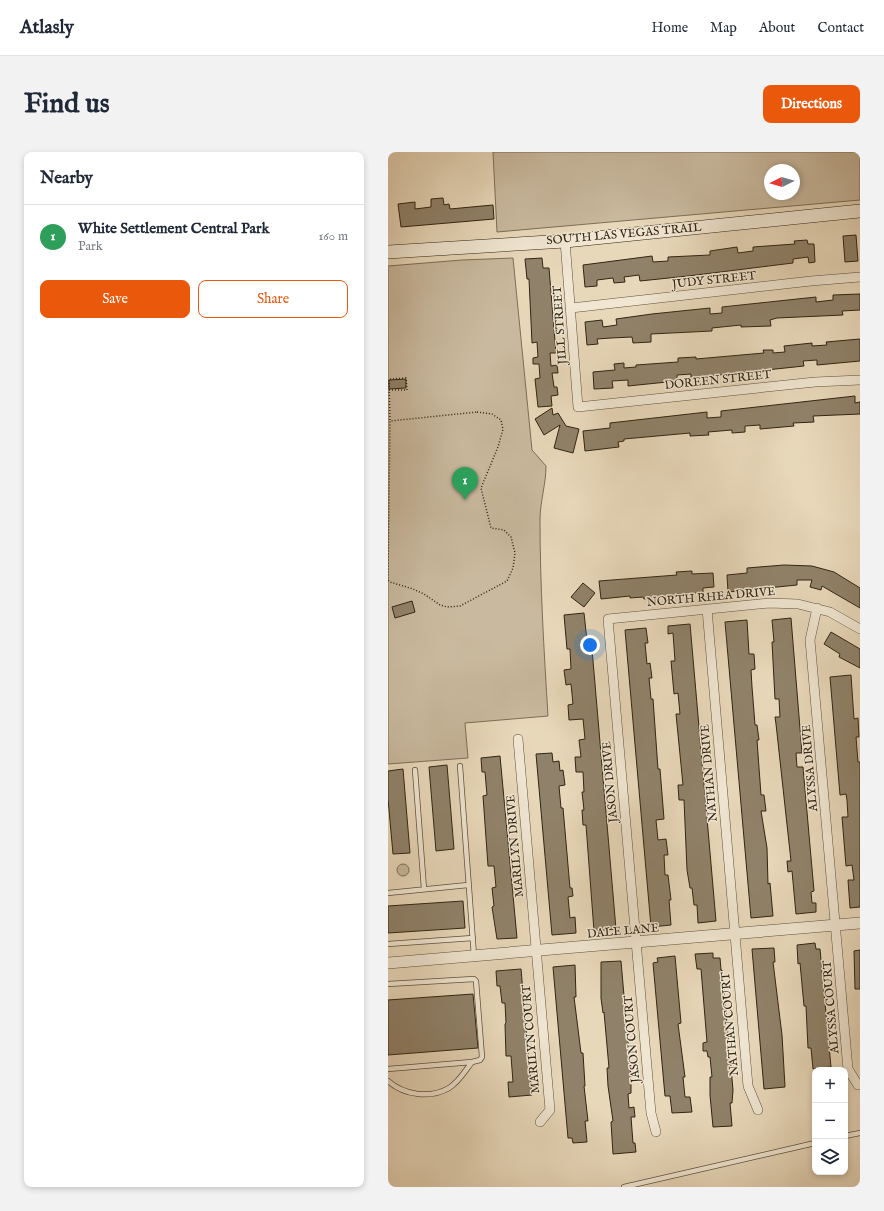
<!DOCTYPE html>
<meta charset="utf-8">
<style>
:root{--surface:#fff;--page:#f2f2f3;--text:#1f2937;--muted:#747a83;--line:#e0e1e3;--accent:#ea580c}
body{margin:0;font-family:"IM FELL English",serif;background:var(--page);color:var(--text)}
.controls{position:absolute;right:12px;bottom:12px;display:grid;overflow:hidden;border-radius:8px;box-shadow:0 2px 6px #0003}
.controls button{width:36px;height:36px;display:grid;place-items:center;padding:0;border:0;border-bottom:1px solid var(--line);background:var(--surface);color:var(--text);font:20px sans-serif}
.compass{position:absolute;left:376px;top:12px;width:36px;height:36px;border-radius:50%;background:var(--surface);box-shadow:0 2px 6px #0003;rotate:265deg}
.you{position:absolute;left:202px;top:493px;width:14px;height:14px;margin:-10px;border:3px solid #fff;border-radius:50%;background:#1a73e8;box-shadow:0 0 0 6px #1a73e833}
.badge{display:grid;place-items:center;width:26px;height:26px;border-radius:50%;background:var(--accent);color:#fff;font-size:13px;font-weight:700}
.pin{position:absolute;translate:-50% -33px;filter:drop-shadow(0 1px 2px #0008)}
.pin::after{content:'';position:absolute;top:21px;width:14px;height:12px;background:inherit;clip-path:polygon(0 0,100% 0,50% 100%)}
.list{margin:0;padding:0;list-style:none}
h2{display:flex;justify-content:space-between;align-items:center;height:52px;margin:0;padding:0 16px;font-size:17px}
h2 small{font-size:13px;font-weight:400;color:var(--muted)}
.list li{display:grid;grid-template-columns:26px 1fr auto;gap:12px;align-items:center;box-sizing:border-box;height:64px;padding:0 16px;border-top:1px solid var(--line)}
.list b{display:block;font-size:15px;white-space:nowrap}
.list p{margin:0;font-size:13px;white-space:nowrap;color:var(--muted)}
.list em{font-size:13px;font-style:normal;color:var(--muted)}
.actions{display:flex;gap:8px;padding:12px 16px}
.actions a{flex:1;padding:9px 0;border:1px solid var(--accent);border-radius:8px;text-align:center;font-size:14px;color:var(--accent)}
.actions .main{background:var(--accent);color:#fff}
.icon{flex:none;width:22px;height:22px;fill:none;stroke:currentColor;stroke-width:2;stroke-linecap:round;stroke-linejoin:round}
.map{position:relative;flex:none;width:472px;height:1035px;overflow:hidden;border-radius:8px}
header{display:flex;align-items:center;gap:24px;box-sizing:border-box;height:56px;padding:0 20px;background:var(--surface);border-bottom:1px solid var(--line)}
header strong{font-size:19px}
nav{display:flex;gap:22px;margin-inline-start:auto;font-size:14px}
.intro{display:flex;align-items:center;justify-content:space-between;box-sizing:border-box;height:96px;padding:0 24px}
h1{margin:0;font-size:28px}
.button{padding:10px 18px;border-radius:8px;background:var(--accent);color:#fff;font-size:14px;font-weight:700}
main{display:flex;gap:24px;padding:0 24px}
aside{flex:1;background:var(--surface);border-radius:8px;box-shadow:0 2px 6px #0003}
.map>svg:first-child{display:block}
</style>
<header>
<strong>Atlasly</strong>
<nav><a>Home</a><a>Map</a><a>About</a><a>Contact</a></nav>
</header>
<div class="intro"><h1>Find us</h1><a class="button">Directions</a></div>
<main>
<aside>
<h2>Nearby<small></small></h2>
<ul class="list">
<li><span class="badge" style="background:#2e9e5b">1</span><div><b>White Settlement Central Park</b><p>Park</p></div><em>160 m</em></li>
</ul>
<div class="actions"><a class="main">Save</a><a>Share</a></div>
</aside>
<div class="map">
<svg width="472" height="1035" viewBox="0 0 472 1035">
<rect width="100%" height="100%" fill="#e8d8ba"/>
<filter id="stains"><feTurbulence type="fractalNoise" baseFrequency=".005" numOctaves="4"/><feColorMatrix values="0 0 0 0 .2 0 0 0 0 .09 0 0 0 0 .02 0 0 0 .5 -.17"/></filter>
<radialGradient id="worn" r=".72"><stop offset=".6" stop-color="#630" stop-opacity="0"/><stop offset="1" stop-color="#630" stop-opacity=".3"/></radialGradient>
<path fill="#c9b99e" stroke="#7d6e58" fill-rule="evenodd" d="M105,0H472V48L109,80ZM382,18H406V42H382Z
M125,106L144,298L158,314C158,332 152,350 152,368C152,433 156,499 160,564L77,571L80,606L0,612V114L74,108Z
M9 718a6 6 0 1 1 12 0a6 6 0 1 1-12 0Z"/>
<path fill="#90826a" stroke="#312413" d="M55,46L56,53L61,52L62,57L105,53L106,67L13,75L10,52L27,50V57L43,55V47Z
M468,83L470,109L457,110L455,84Z
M419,88L420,92H426L427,110L421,111L420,105L405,107V111L300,124L252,129L251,123L236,125L237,130L226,131L225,126L209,128V134L197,135L195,113L264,104L265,110L280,109V105L322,103V99L349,95L350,101L365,99V95L407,92L406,89Z
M154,106L155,116H161L168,201H162L163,214L169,213L170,221H164L166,235H169L170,243L163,244L164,254L150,255L147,227L152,226L151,212H145V206L150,205L149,190L144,191L141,127H139L137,107Z
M472,142V158L454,159L455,163L389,166L382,168L383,174L353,175V173L324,176V179L263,182V190L245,191L244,185L223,186L209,187L210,192L199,193L197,170L214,168L215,175L229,173L228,167L264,162L322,156V162L334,161V155L428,145V150L445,148V143Z
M472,187V209L429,213V208L415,209L416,214L303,226V222L289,223V229L240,234V228L224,229L225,236L206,237L205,220L227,218L226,212L236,211V216L248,215V213L290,210V206L308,205V207L376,201L375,198H385V201L397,200L396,194L424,191V194L439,193L438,190Z
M18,227V236L1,237V228Z
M467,244V251L472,250V262L425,264L426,270L405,271L406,274L372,277V273L357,274V280L344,281V278L320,280L321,283L302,284V281L236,287V289L230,290L231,295L197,299L195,279L222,276V271L319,260V266L333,265V259Z
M164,256L165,263L170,261L178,274L191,277L185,301L166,296L172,273L156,283L147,267Z
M396,413L424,414L446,420L472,436V456L434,434L433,438L422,435L424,428H409V433L340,440L339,423L359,421V416Z
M304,419V422L325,421L326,435L315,436V441L288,442V444L256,447L255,445L242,446V444L213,447L211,429L289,423L288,420Z
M195,431L207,441L196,455L183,445Z
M24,449L27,460L7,466L4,455Z
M196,461L200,498L204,497L228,777L206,779L198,673H195L194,658H196L194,640H196L195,620H188L187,605H193L191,588L197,587L195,567L181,568L180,553L185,552L183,532L178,533L176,518L183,517L182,497H179L176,463Z
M403,466L414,601H408L409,615H415L426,739L423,740L424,751H428V760L408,762L404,719L400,720L399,709H403L388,572L387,565H392L391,547H387L384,490H386L384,468Z
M359,468L361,502H366L367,517L363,518L364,535L367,573H369L371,588H369L373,643H376L378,659H373L379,696L380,732L382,731L385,764L363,766L337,470Z
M302,472L328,769L310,771L309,753H306L304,736H302L299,718L296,648H291L290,633H295L288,562H292L290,541L286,542L283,509H287L285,481L280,482V474Z
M258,476L260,491H257L259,512L262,511L264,526H261L263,547H265L270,617H272L276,667L268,668L270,688L278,687L280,703H276L277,723H280L283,748H281L283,773L263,775L237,478Z
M443,480L472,497V516L451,505L452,502L436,492Z
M463,523L466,567L470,566L471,585H468L470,610H472V755L462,756L460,728H466L464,713L458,714L454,665H460L459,648L458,642L452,643L442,525Z
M164,601L165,610L171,609L172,619L175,618L177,633L171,634L173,656H175L182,736H184L185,744L180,745L182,766L187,765L188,781L164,783L148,602Z
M112,604L129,786L109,787L104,755L106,754L104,736L108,735L106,714H100L95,644L99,643L97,620H94L93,606Z
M59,613L66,697L48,699L41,615Z
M15,617L22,701L5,702L0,647V619Z
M75,749L77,776L0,781V754Z
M427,791L428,797H432L443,915L425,917L423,896H420L418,854H416L412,811L410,812L409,793Z
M386,796L387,810H385L394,883L397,935L376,937L364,797Z
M472,798V837H467L466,799Z
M325,801V806H332L333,818H334L345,938L344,951H342L344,974L325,975L322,943V925H324L322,905H320L319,899H315V891L319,890L313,817H309L307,802Z
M287,804L293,871L290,872L297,925H295L297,945H302L304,960L284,961L282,944H277L265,811L270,810L269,806Z
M233,809L243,924V941L240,942L241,956L246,955L247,965H243L245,991H247L248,1000L225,1002L223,970L225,969L220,934L219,916H221L216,860L215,861L213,846V810Z
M187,813L188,845H186L193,901H195L197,934H196L200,969H197L199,990L185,991L184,986H180L165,815Z
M133,817L144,943L121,945L120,930H125L123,904H118L117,872L118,871L117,851H114L112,834H109L108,819Z
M85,842L90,896L0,903V848Z"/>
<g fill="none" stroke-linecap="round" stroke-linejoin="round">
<defs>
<path id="service" d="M72,614L86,804
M27,618L36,737
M0,741L80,733
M0,792L85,786
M0,832L86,827L88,829L94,905L92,908L84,910C77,919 71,930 61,936C42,947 16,943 0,929
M0,917L84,910
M457,984L472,981
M236,1035L427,991"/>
<path id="minor" d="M177,89L190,255L427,230L472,228
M183,156L423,129L472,125
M429,456L422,488L460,917L470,933
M319,457L360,934L370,958
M130,587L162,958L152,970
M268,980L263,961L220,467L381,451L410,452L442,460L472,477"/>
<path id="tertiary" d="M0,811L472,771"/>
<path id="secondary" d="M0,100L177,89L472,59"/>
</defs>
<use href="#service" stroke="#5f513d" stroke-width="6"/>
<use href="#minor" stroke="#5f513d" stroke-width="10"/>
<use href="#tertiary" stroke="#5f513d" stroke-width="12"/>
<use href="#secondary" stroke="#312413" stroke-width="14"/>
<path stroke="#312413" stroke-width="1.5" stroke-dasharray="1 2" stroke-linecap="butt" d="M1,238H19L18,226L1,227L2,269
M89,260L104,262L113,268L115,277L110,295L93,336L103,376L116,378L123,385L127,401L125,416L119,429L72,454L59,455L52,453L36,442L25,437L2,430L0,428L2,269Z"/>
<use href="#service" stroke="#f0e6d2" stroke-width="4.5"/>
<use href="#minor" stroke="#f0e6d2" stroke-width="9"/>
<use href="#tertiary" stroke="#f0e6d2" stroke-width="11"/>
<use href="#secondary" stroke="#f0e6d2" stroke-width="13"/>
</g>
<g text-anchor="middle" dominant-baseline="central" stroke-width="3" stroke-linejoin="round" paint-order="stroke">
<g font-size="12" fill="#312413" stroke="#f0e6d2">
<text transform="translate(236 82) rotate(-5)">SOUTH LAS VEGAS TRAIL</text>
<text transform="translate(326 128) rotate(-6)">JUDY STREET</text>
<text transform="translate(172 173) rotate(-94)">JILL STREET</text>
<text transform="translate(330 228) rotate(-6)">DOREEN STREET</text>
<text transform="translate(323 445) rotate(-5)">NORTH RHEA DRIVE</text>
<text transform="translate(422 616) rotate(-95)">ALYSSA DRIVE</text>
<text transform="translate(321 621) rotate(-95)">NATHAN DRIVE</text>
<text transform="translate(222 630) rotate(-95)">JASON DRIVE</text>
<text transform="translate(127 694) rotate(-95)">MARILYN DRIVE</text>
<text transform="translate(235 779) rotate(-5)">DALE LANE</text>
<text transform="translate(443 855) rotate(-95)">ALYSSA COURT</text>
<text transform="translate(342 872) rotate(-95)">NATHAN COURT</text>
<text transform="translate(143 887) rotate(-95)">MARILYN COURT</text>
<text transform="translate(244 887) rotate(-95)">JASON COURT</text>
</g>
</g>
<rect width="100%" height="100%" filter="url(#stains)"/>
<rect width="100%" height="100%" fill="url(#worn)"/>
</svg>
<div class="controls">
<button>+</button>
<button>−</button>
<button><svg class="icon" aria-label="layers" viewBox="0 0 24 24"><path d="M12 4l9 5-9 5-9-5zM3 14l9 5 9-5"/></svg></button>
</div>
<svg class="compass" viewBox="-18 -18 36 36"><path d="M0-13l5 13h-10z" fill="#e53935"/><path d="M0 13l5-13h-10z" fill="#747a83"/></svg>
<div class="you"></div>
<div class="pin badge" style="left:77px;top:348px;background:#2e9e5b">1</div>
</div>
</main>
